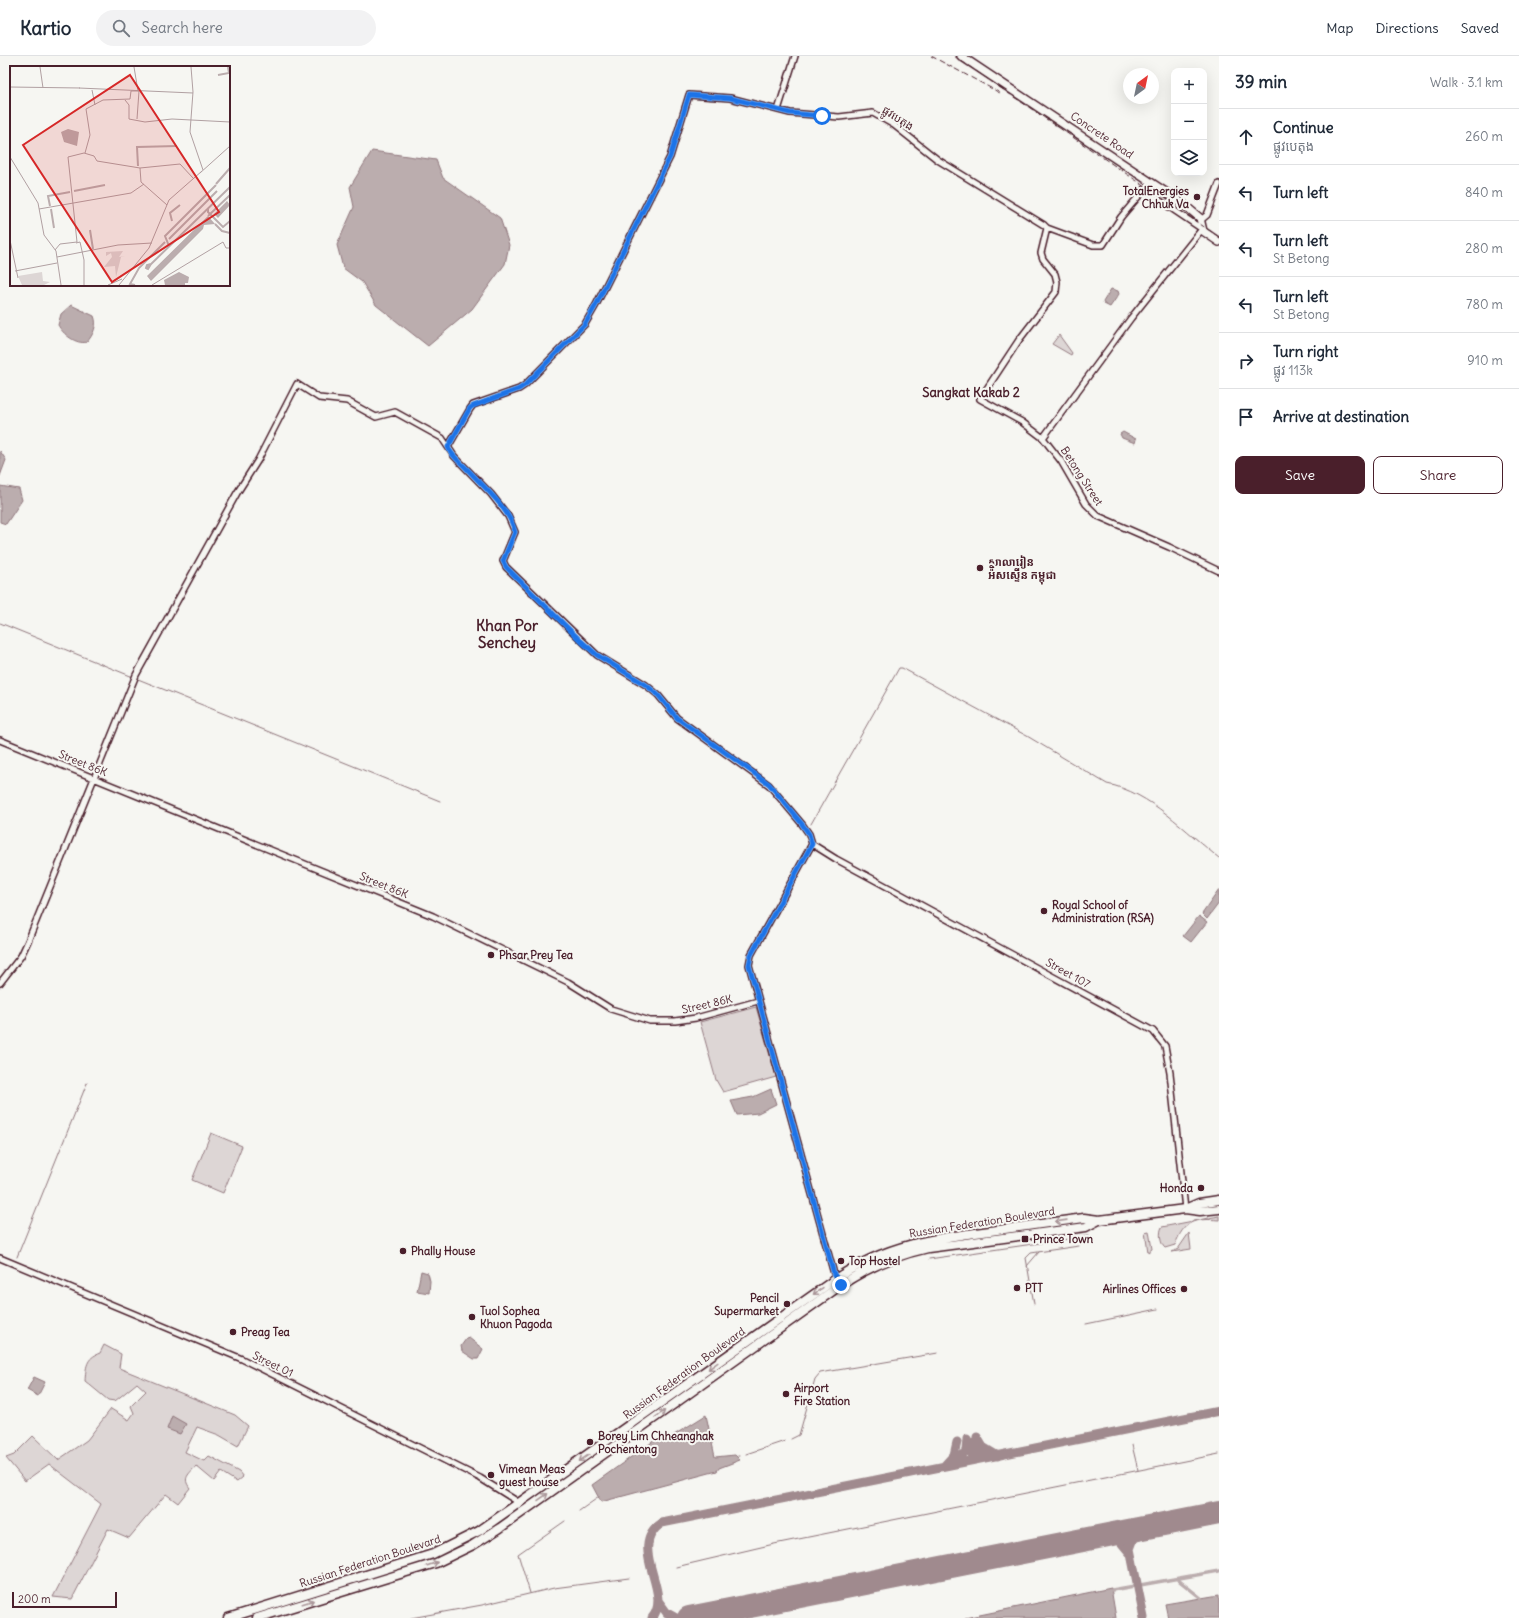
<!DOCTYPE html>
<meta charset="utf-8">
<style>
:root{--surface:#fff;--page:#f2f2f3;--text:#1f2937;--muted:#747a83;--line:#e0e1e3;--accent:#4a1f2b}
body{margin:0;font-family:Delius,"Noto Sans Khmer",sans-serif;background:var(--page);color:var(--text)}
.controls{position:absolute;right:12px;top:12px;display:grid;overflow:hidden;border-radius:8px;box-shadow:0 4px 16px #0002}
.controls button{width:36px;height:36px;display:grid;place-items:center;padding:0;border:0;border-bottom:1px solid var(--line);background:var(--surface);color:var(--text);font:20px sans-serif}
.compass{position:absolute;left:1123px;top:12px;width:36px;height:36px;border-radius:50%;background:var(--surface);box-shadow:0 4px 16px #0002;rotate:33deg}
.scale{position:absolute;left:12px;bottom:10px;width:105px;box-sizing:border-box;padding-left:4px;border:2px solid #4a1f2b;border-top:0;font-size:11px;line-height:14px;white-space:nowrap;color:#4a1f2b;-webkit-text-stroke:3px #f6f6f2;paint-order:stroke}
.stop{position:absolute;width:12px;height:12px;margin:-9px;border:3px solid #1a73e8;border-radius:50%;background:#fff}
.stop.end{background:#1a73e8;border-color:#fff;box-shadow:0 1px 4px #0008}
.list{margin:0;padding:0;list-style:none}
h2{display:flex;justify-content:space-between;align-items:center;height:52px;margin:0;padding:0 16px;font-size:17px}
h2 small{font-size:13px;font-weight:400;color:var(--muted)}
.list li{display:grid;grid-template-columns:26px 1fr auto;gap:12px;align-items:center;box-sizing:border-box;height:56px;padding:0 16px;border-top:1px solid var(--line)}
.list b{display:block;font-size:15px;white-space:nowrap}
.list p{margin:0;font-size:13px;white-space:nowrap;color:var(--muted)}
.list em{font-size:13px;font-style:normal;color:var(--muted)}
.actions{display:flex;gap:8px;padding:12px 16px}
.actions a{flex:1;padding:9px 0;border:1px solid var(--accent);border-radius:8px;text-align:center;font-size:14px;color:var(--accent)}
.actions .main{background:var(--accent);color:#fff}
.icon{flex:none;width:22px;height:22px;fill:none;stroke:currentColor;stroke-width:2;stroke-linecap:round;stroke-linejoin:round}
.map{position:relative;flex:none;width:1219px;height:1562px;overflow:hidden}
header{display:flex;align-items:center;gap:24px;box-sizing:border-box;height:56px;padding:0 20px;background:var(--surface);border-bottom:1px solid var(--line)}
header strong{font-size:19px}
nav{display:flex;gap:22px;margin-inline-start:auto;font-size:14px}
.search{width:280px;height:36px;background:var(--page);display:flex;align-items:center;gap:10px;box-sizing:border-box;padding:0 14px;border-radius:22px;color:var(--muted);font-size:15px}
main{display:flex}
aside{flex:1;background:var(--surface)}
.map>svg:first-child{display:block}
</style>
<header>
<strong>Kartio</strong>
<div class="search"><svg class="icon" aria-label="search" viewBox="0 0 24 24"><circle cx="10" cy="10" r="6"/><path d="M15 15l6 6"/></svg>Search here</div>
<nav><a>Map</a><a>Directions</a><a>Saved</a></nav>
</header>
<main>
<div class="map">
<svg width="1219" height="1562" viewBox="0 0 1219 1562">
<rect width="100%" height="100%" fill="#f6f6f2"/>
<filter id="ink" filterUnits="userSpaceOnUse"><feTurbulence type="fractalNoise" baseFrequency=".025" numOctaves="2"/><feDisplacementMap in="SourceGraphic" scale="8" xChannelSelector="R" yChannelSelector="G"/><feConvolveMatrix kernelMatrix="1 2 1 2 8 2 1 2 1" color-interpolation-filters="sRGB"/></filter>
<g filter="url(#ink)">
<path fill="#ddd6d5" stroke="#947a80" d="M1059,279L1072,297L1071,299L1052,288Z
M756,951L776,1021L723,1036L716,1024L700,966Z
M211,1077L242,1090L223,1137L192,1124Z
M1219,1160V1164C1194,1162 1184,1165 1175,1189L1165,1192C1160,1188 1159,1176 1162,1171Z
M1149,1175L1152,1193L1148,1196L1145,1176Z
M1189,1177L1191,1193L1172,1196L1178,1193Z
M104,1289L121,1298L119,1312L235,1359L248,1370L238,1390L219,1379L197,1371L185,1396L204,1405L209,1400L239,1416L243,1421L237,1426L221,1416L214,1425L196,1410C189,1418 182,1422 190,1432L178,1447L166,1438L129,1482L108,1473L72,1543L53,1541L101,1448L49,1408L25,1425L6,1402L14,1399L33,1380L58,1404L87,1384L111,1353L129,1364L134,1357L131,1350L146,1335L137,1327L115,1345L108,1344L85,1325C86,1311 86,1302 100,1297Z"/>
<path fill="#bbadae" stroke="#8e747a" d="M372,95L436,104L443,122L500,162L509,189L505,208L472,253L428,290L376,249L362,226L343,212L337,189L354,151L350,131Z
M1111,233L1118,235L1119,238L1110,251L1104,248L1103,246Z
M71,249L94,260C98,269 93,279 87,286C76,289 63,278 58,269L61,258Z
M1123,376L1136,383L1135,387L1122,382L1120,378Z
M0,395L6,404L0,420Z
M0,430L19,433L22,444L6,468L0,466Z
M1219,834V847L1207,863L1202,858Z
M1199,860L1207,866L1191,886L1183,880Z
M771,1033L776,1048L758,1057L737,1059L731,1045L753,1041Z
M421,1215L428,1217L430,1225L429,1237L417,1235Z
M469,1282L483,1293L478,1303H474L462,1295L461,1290L466,1283Z
M34,1321L45,1326L38,1340L27,1334Z
M706,1359L715,1401L735,1399L740,1404L719,1412L717,1415L601,1446L592,1429L655,1384H666Z
M172,1360L186,1368L180,1378L167,1373Z
M1111,1532L1116,1562H965Z
M1219,1539V1562H1168L1165,1548Z"/>
<g fill="none" stroke-linecap="round" stroke-linejoin="round">
<path stroke="#8e747a" stroke-width="1" d="M0,567L133,621
M138,623L440,745
M811,768L899,612H902L1027,680L1107,728C1150,736 1186,776 1219,802
M17,1201L87,1027
M929,1203L1089,1180
M1027,1210L1039,1196
M1034,1248L1026,1202L1031,1197L1079,1190
M1086,1268L1158,1253
M791,1383L799,1379L815,1323L820,1317L938,1297
M1132,1389L1138,1414
M746,1398L785,1385
M738,1400H740
M579,1455L599,1441
M676,1511L774,1488L1219,1398
M530,1537L518,1498L565,1465
M411,1562L482,1549L554,1532L629,1522"/>
<path stroke="#bbadae" stroke-width="3.5" d="M1177,1523L1201,1542
M1112,1534L1219,1515"/>
<path stroke="#a08a8e" stroke-width="9" d="M977,1381L983,1391L998,1400
M967,1383L974,1395L989,1401
M972,1399L976,1392L977,1381
M954,1408L966,1395L967,1383
M944,1410L954,1399L957,1386
M1103,1480L1120,1485L1130,1497
M659,1546L667,1557L676,1562
M652,1562C674,1536 625,1491 662,1467L1219,1355
M1144,1562L1130,1493L1135,1480L1147,1471"/>
<path stroke="#a08a8e" stroke-width="24" d="M689,1562L1219,1457"/>
<defs>
<path id="minor" d="M778,54L795,0
M1201,164L1207,159L1219,128
M1047,172L1041,197L1043,203L1055,218L1057,226L1056,236L1019,284L980,343L1022,366L1043,382L1061,405L1086,448L1098,460L1169,491L1219,515
M1043,382L1131,262L1202,173L1144,134L1121,161L1103,189H1093L1047,172
M448,391L470,353L473,349L519,333L525,329L585,268L596,249L670,101L689,39L730,42L790,57L839,61L873,57L894,69L938,104L1044,169L1047,172
M0,684L433,860L568,926L611,953L650,965H675L696,962L758,945
M812,788L836,803L1153,975L1165,990L1170,1017L1185,1153
M812,788L751,899L749,909L834,1218L838,1224
M0,927L21,900L28,885L136,619L237,437L258,404L297,328L319,342L347,345L376,361L395,356L442,382L454,400L491,438L508,460L515,476L503,505L506,511L597,599L646,629L658,639L677,662L769,729L802,768L809,778L812,788
M0,1202L242,1303L480,1422L515,1444L519,1450"/>
<path id="major" d="M961,0L1182,147L1200,162L1203,175L1219,186"/>
<path id="highway" d="M1185,1153L1199,1147L1219,1144
M228,1562L433,1498L479,1475L837,1222C885,1189 933,1182 990,1175C1021,1171 1053,1166 1084,1162L1099,1164L1185,1153L1200,1155L1219,1153
M257,1562L436,1507L473,1489L500,1472L841,1229C868,1211 896,1199 928,1192L1086,1171L1099,1164"/>
</defs>
<use href="#minor" stroke="#4a1f2b" stroke-width="8"/>
<use href="#major" stroke="#4a1f2b" stroke-width="10"/>
<use href="#highway" stroke="#4a1f2b" stroke-width="11"/>
<use href="#minor" stroke="#f6f6f2" stroke-width="5"/>
<use href="#major" stroke="#f6f6f2" stroke-width="7"/>
<use href="#highway" stroke="#f6f6f2" stroke-width="8"/>
<path stroke="#4a1f2b" stroke-width="1" stroke-dasharray="6 3" stroke-linecap="butt" d="M931,0L1000,37
M954,0L1219,181"/>
</g>
<defs><path id="oneway-shaft" d="M-6 0H5M1.5-3L5.5 0L1.5 3" fill="none" stroke-width="1.6" stroke-linecap="round" stroke-linejoin="round"/></defs>
<g stroke="#a99598">
<use href="#oneway-shaft" transform="translate(1061 1165) rotate(172)"/>
<use href="#oneway-shaft" transform="translate(818 1235) rotate(145)"/>
<use href="#oneway-shaft" transform="translate(713 1310) rotate(144)"/>
<use href="#oneway-shaft" transform="translate(660 1358) rotate(-35)"/>
<use href="#oneway-shaft" transform="translate(584 1402) rotate(145)"/>
<use href="#oneway-shaft" transform="translate(543 1441) rotate(-35)"/>
<use href="#oneway-shaft" transform="translate(432 1508) rotate(-19)"/>
<use href="#oneway-shaft" transform="translate(308 1546) rotate(-17)"/>
</g>
</g>
<g fill="none" stroke-linecap="round" stroke-linejoin="round" filter="url(#ink)">
<path stroke="#1a73e8" stroke-width="5" d="M822,60L790,57L730,42L689,39L670,101L596,249L585,268L525,329L519,333L473,350L470,352L448,391C451,399 460,406 466,412C482,429 510,453 515,476L503,505L506,511L581,585L597,599L646,629L658,639L677,662L769,728L802,768L809,778L812,788L751,899L749,909L834,1218L841,1229"/>
</g>
<g fill="#4a1f2b" stroke="#f6f6f2" stroke-width="1.5">
<circle cx="1197" cy="141" r="4"/>
<circle cx="980" cy="512" r="4"/>
<circle cx="1044" cy="855" r="4"/>
<circle cx="491" cy="899" r="4"/>
<circle cx="1201" cy="1132" r="4"/>
<rect x="1021" y="1179" width="8" height="8" rx="2"/>
<circle cx="403" cy="1195" r="4"/>
<circle cx="841" cy="1205" r="4"/>
<circle cx="1017" cy="1232" r="4"/>
<circle cx="1184" cy="1233" r="4"/>
<circle cx="787" cy="1248" r="4"/>
<circle cx="472" cy="1261" r="4"/>
<circle cx="233" cy="1276" r="4"/>
<circle cx="786" cy="1338" r="4"/>
<circle cx="590" cy="1386" r="4"/>
<circle cx="491" cy="1419" r="4"/>
</g>
<g text-anchor="middle" dominant-baseline="central" stroke-width="4" stroke-linejoin="round" paint-order="stroke">
<g font-size="11" fill="#4a1f2b" stroke="#f6f6f2">
<text transform="translate(898 62) rotate(33)">ផ្លូវបេតុង</text>
<text transform="translate(1102 79) rotate(34)">Concrete Road</text>
<text transform="translate(1082 420) rotate(57)">Betong Street</text>
<text transform="translate(83 707) rotate(22)">Street 86K</text>
<text transform="translate(384 829) rotate(22)">Street 86K</text>
<text transform="translate(1068 917) rotate(29)">Street 107</text>
<text transform="translate(707 948) rotate(-13)">Street 86K</text>
<text transform="translate(982 1166) rotate(-9)">Russian Federation Boulevard</text>
<text transform="translate(273 1308) rotate(26)">Street 01</text>
<text transform="translate(684 1317) rotate(-36)">Russian Federation Boulevard</text>
<text transform="translate(370 1505) rotate(-18)">Russian Federation Boulevard</text>
</g>
<g font-size="11" font-weight="bold" fill="#4a1f2b" stroke="#f6f6f2" text-anchor="start">
<text x="1189" y="135" text-anchor="end">TotalEnergies<tspan x="1189" dy="13">Chhuk Va</tspan></text>
<text x="988" y="506">សាលារៀន<tspan x="988" dy="13">អ៉ិសស្ទើន កម្ពុជា</tspan></text>
<text x="1052" y="849">Royal School of<tspan x="1052" dy="13">Administration (RSA)</tspan></text>
<text x="499" y="899">Phsar Prey Tea</text>
<text x="1193" y="1132" text-anchor="end">Honda</text>
<text x="1033" y="1183">Prince Town</text>
<text x="411" y="1195">Phally House</text>
<text x="849" y="1205">Top Hostel</text>
<text x="1025" y="1232">PTT</text>
<text x="1176" y="1233" text-anchor="end">Airlines Offices</text>
<text x="779" y="1242" text-anchor="end">Pencil<tspan x="779" dy="13">Supermarket</tspan></text>
<text x="480" y="1255">Tuol Sophea<tspan x="480" dy="13">Khuon Pagoda</tspan></text>
<text x="241" y="1276">Preag Tea</text>
<text x="794" y="1332">Airport<tspan x="794" dy="13">Fire Station</tspan></text>
<text x="598" y="1380">Borey Lim Chheanghak<tspan x="598" dy="13">Pochentong</tspan></text>
<text x="499" y="1413">Vimean Meas<tspan x="499" dy="13">guest house</tspan></text>
</g>
<g font-size="13" font-weight="bold" fill="#4a1f2b" stroke="#f6f6f2">
<text x="971" y="336">Sangkat Kakab 2</text>
</g>
<g font-size="15" font-weight="bold" fill="#4a1f2b" stroke="#f6f6f2">
<text x="507" y="569">Khan Por<tspan x="507" dy="17">Senchey</tspan></text>
</g>
</g>
<g transform="translate(10 10)">
<rect width="220" height="220" fill="#f6f6f2"/>
<path d="M113,185L109,191L115,190L111,191L106,211L105,200L94,201L102,191L101,187L96,190V186ZM32,206L33,215L40,216L34,219H12L8,210Z" fill="#ddd6d5"/>
<path d="M58,63L69,66L67,80L54,76L51,66ZM217,135L220,139L208,152L204,148ZM198,150L205,158L194,159L193,163L141,215L137,210ZM169,206L179,211L178,217H175V219H155L154,214Z" fill="#bbadae"/>
<path fill="none" stroke="#bbadae" stroke-width="2" d="M208,9L219,7L218,1M128,100L127,81L167,80M206,118L220,102M64,125L95,119M40,140L38,130L60,126M198,142V146L213,161L220,155M41,143L44,162M198,150L220,129M162,155L160,147L170,139M205,158L212,165L220,167M80,164L83,183M159,173L207,125M159,180L155,170L206,119M141,198L137,199L136,202L138,203L141,198M136,203L220,121M125,219L120,218L129,202L155,176"/>
<path fill="none" stroke="#b1a0a2" stroke-width="1" d="M30,1L33,22M124,1L128,25M181,1L183,26L180,66L193,104M0,21L70,22M69,22L183,27M82,24L85,39M115,34L119,39V53L135,56L162,53L220,56M75,87L80,69L76,43L93,34L120,33L121,25H129L127,53M0,91L28,137L34,169L46,185L51,219M130,102L131,116L157,139M190,107L220,80M29,143L121,127L134,118M0,174L8,212M66,177L70,176L74,194V219M45,184L50,178L67,176L58,91L74,87L84,90L87,95L130,102L170,98L183,112M47,191L108,179L142,177M5,205L47,197M98,219L112,213M109,219L139,182L159,134L192,105M142,219L213,176L216,182H220"/>
<path fill="#d62828" fill-opacity="0.15" stroke="#d62828" stroke-width="2" d="M120,9L209,146L102,216L13,79Z"/>
<rect width="220" height="220" fill="none" stroke="#4a1f2b" stroke-width="2"/>
</g>
</svg>
<div class="controls">
<button>+</button>
<button>−</button>
<button><svg class="icon" aria-label="layers" viewBox="0 0 24 24"><path d="M12 4l9 5-9 5-9-5zM3 14l9 5 9-5"/></svg></button>
</div>
<svg class="compass" viewBox="-18 -18 36 36"><path d="M0-13l5 13h-10z" fill="#e53935"/><path d="M0 13l5-13h-10z" fill="#747a83"/></svg>
<div class="scale">200 m</div>
<div class="stop" style="left:822px;top:60px"></div>
<div class="stop end" style="left:841px;top:1229px"></div>
</div>
<aside>
<h2>39 min<small>Walk · 3.1 km</small></h2>
<ul class="list">
<li><svg class="icon" aria-label="ahead" viewBox="0 0 24 24"><path d="M12 20V5M6 11l6-6 6 6"/></svg><div><b>Continue</b><p>ផ្លូវបេតុង</p></div><em>260 m</em></li>
<li><svg class="icon" aria-label="left" viewBox="0 0 24 24"><path d="M17 20v-9H6M10 6l-5 5 5 5"/></svg><div><b>Turn left</b></div><em>840 m</em></li>
<li><svg class="icon" aria-label="left" viewBox="0 0 24 24"><path d="M17 20v-9H6M10 6l-5 5 5 5"/></svg><div><b>Turn left</b><p>St Betong</p></div><em>280 m</em></li>
<li><svg class="icon" aria-label="left" viewBox="0 0 24 24"><path d="M17 20v-9H6M10 6l-5 5 5 5"/></svg><div><b>Turn left</b><p>St Betong</p></div><em>780 m</em></li>
<li><svg class="icon" aria-label="right" viewBox="0 0 24 24"><path d="M7 20v-9h11M14 6l5 5-5 5"/></svg><div><b>Turn right</b><p>ផ្លូវ 113k</p></div><em>910 m</em></li>
<li><svg class="icon" aria-label="arrive" viewBox="0 0 24 24"><path d="M6 21V4h12l-3 4 3 4H6"/></svg><div><b>Arrive at destination</b></div></li>
</ul>
<div class="actions"><a class="main">Save</a><a>Share</a></div>
</aside>
</main>
